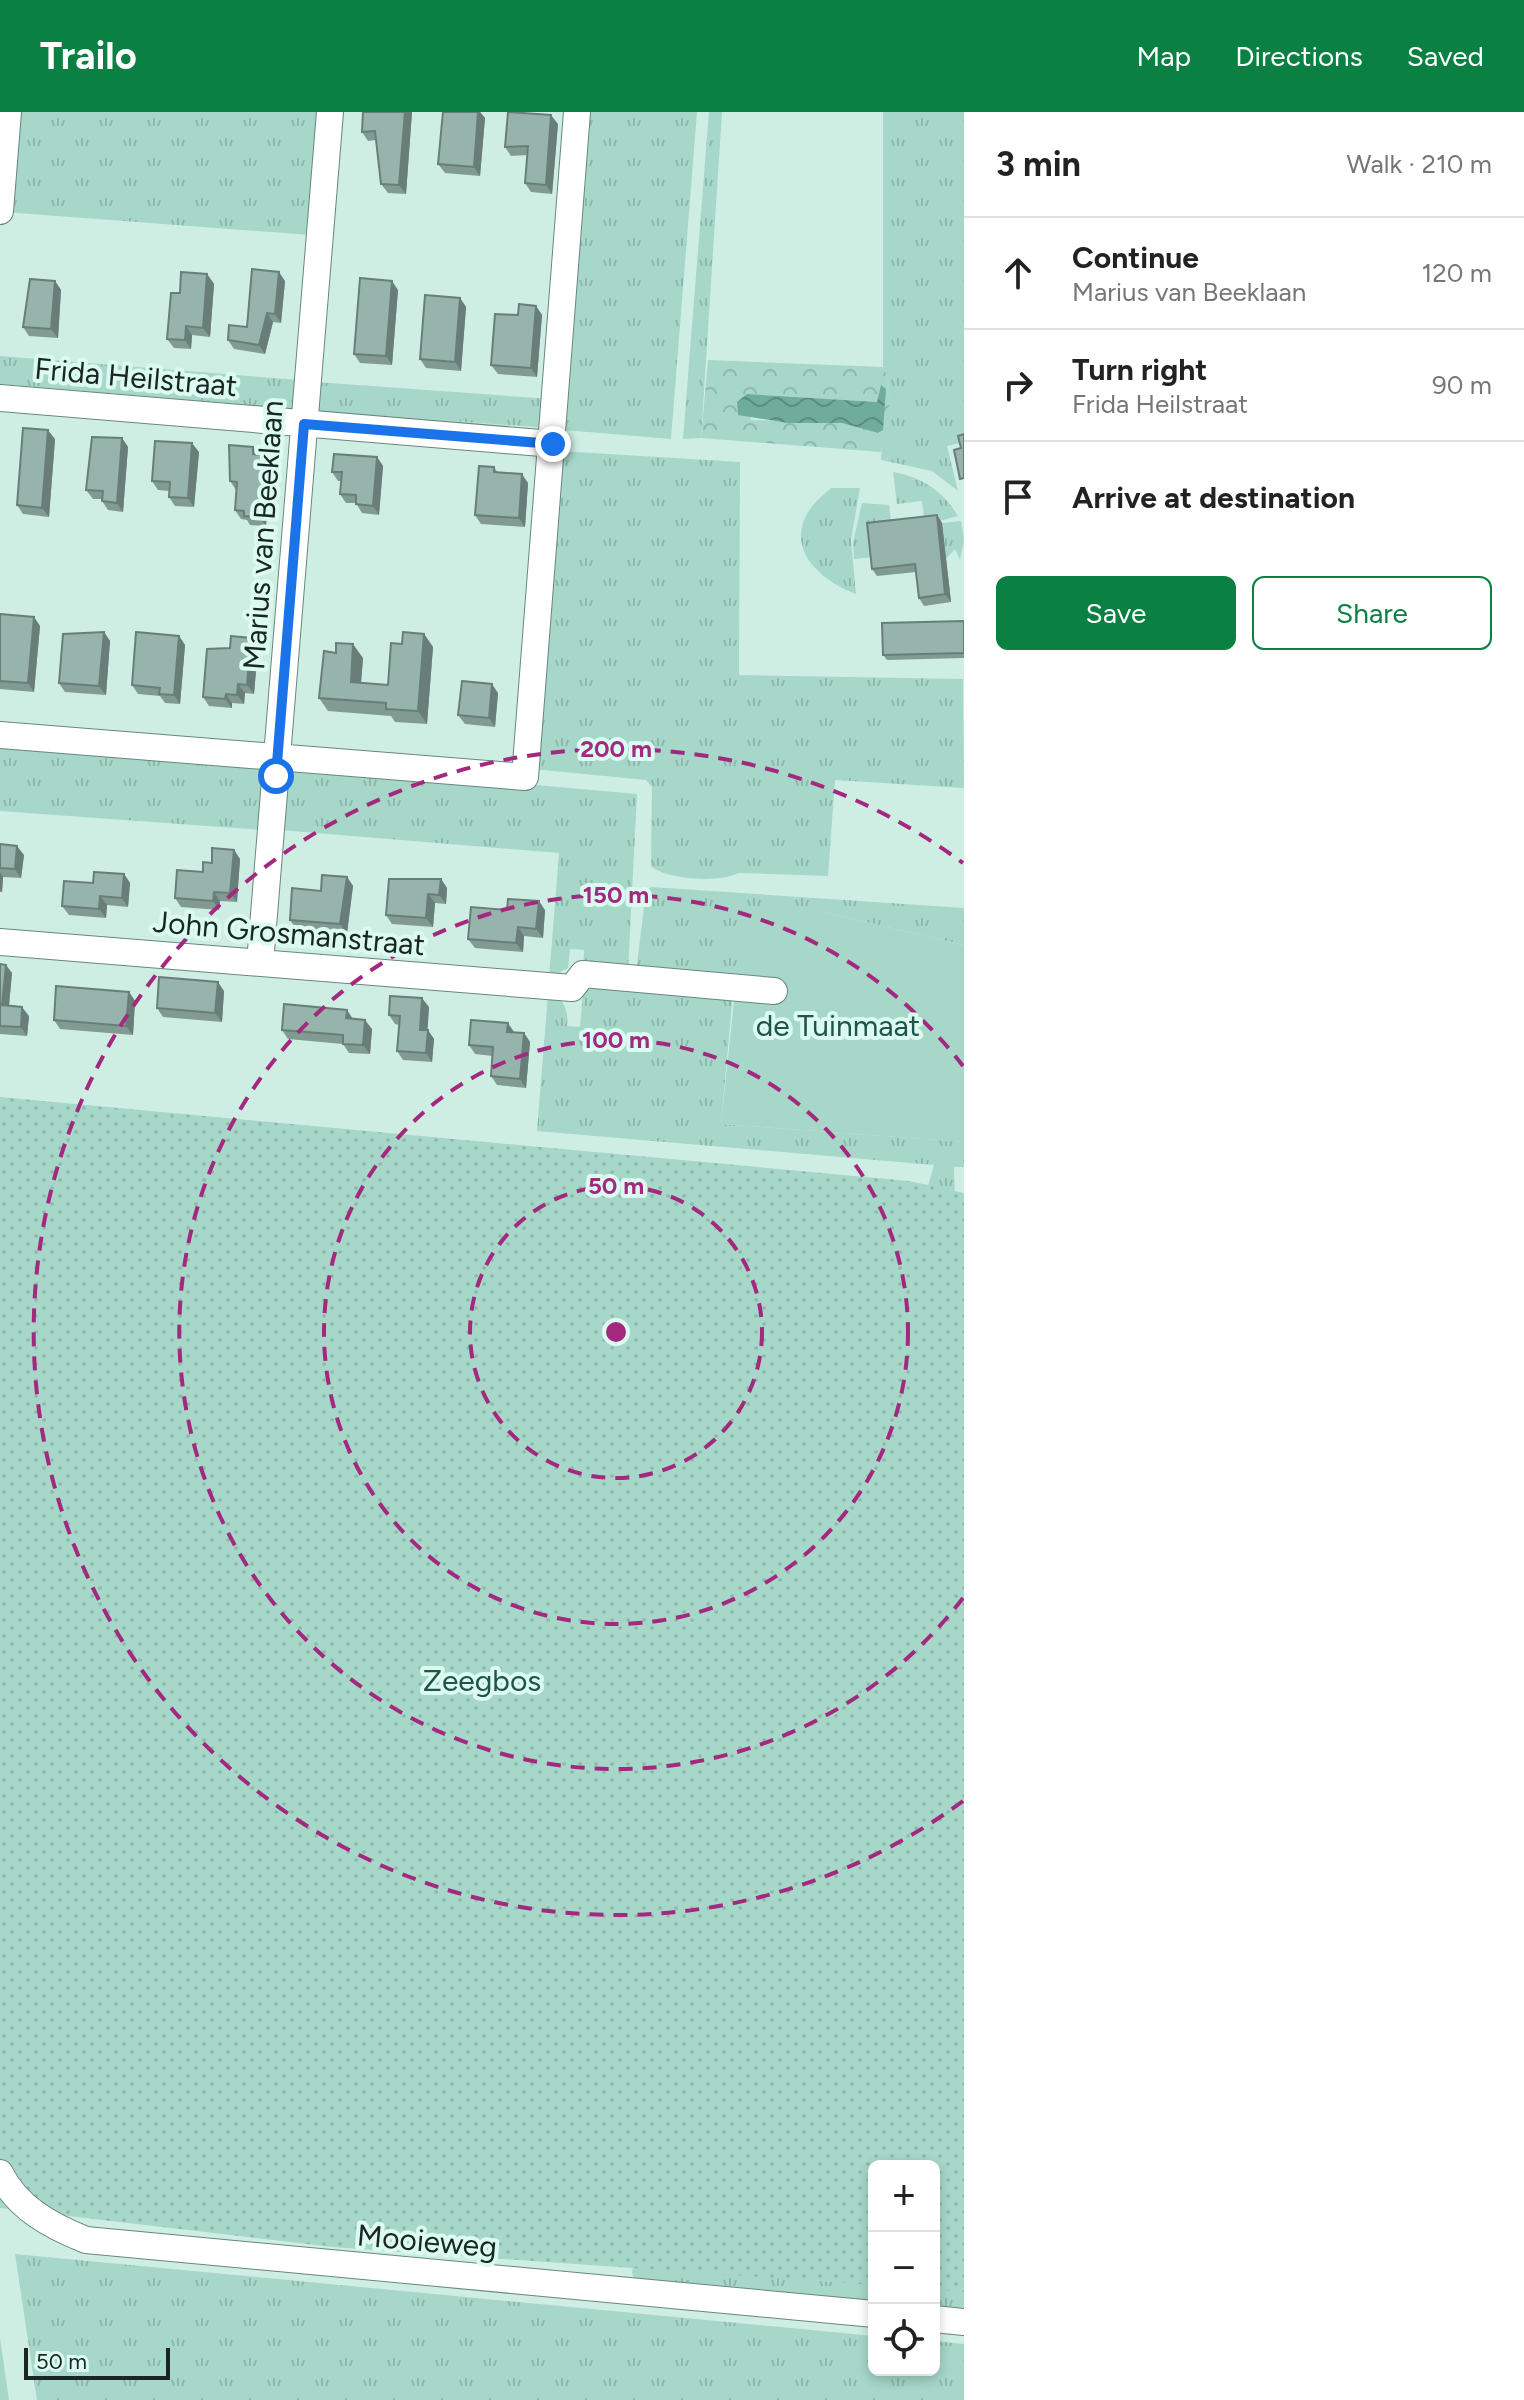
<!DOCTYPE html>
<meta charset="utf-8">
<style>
:root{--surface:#fff;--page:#f2f2f2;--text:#222;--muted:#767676;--line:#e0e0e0;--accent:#0b8043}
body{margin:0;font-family:Figtree,sans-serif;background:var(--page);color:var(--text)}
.controls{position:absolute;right:24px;bottom:24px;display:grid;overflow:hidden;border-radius:12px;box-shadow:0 4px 12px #0003}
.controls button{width:72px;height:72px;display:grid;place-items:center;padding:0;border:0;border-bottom:2px solid var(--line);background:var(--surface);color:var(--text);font:40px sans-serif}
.scale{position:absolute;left:24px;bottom:20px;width:146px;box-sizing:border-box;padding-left:8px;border:4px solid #1a2623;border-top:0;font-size:22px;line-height:28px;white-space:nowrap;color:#1a2623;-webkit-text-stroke:6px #dbfbf1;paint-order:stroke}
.stop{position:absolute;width:24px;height:24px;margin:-18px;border:6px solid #1a73e8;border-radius:50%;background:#fff}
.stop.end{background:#1a73e8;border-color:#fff;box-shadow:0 2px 8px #0008}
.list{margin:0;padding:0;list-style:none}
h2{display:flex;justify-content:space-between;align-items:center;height:104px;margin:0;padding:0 32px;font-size:34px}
h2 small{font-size:26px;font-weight:400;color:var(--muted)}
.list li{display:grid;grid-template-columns:52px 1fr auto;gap:24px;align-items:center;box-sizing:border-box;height:112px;padding:0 32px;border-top:2px solid var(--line)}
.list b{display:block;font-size:30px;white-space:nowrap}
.list p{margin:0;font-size:26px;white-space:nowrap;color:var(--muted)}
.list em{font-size:26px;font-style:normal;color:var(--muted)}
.actions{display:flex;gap:16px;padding:24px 32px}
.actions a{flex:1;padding:18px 0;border:2px solid var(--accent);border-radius:12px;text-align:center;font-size:28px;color:var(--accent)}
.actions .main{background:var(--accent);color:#fff}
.icon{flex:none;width:44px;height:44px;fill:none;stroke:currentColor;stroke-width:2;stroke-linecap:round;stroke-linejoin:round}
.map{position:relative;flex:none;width:964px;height:2288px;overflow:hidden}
header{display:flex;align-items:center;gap:48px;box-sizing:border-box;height:112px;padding:0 40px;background:var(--accent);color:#fff}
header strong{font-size:38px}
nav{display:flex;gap:44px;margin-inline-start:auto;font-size:28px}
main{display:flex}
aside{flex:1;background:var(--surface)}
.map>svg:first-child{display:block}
</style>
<header>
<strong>Trailo</strong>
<nav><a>Map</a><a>Directions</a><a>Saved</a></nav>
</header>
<main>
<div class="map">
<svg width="964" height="2288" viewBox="0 0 964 2288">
<defs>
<pattern id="grass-tufts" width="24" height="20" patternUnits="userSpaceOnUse" patternTransform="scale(2)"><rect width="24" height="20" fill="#a6d7c9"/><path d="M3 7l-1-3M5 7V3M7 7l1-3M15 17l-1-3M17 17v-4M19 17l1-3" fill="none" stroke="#8eb8ac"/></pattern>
<pattern id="forest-crowns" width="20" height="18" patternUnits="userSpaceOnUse" patternTransform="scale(2)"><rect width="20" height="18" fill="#a6d7c9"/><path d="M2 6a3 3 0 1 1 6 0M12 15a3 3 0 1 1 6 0" fill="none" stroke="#8eb8ac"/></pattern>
<pattern id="park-dots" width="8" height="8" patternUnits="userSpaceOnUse" patternTransform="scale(2)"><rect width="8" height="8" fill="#a6d7c9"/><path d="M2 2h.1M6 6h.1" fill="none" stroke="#8eb8ac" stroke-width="1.8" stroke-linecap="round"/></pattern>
<pattern id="water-waves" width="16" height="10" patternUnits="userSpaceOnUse" patternTransform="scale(2)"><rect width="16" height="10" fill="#6fac9b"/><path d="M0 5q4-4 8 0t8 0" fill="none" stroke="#5a8c7e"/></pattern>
</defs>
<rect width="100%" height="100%" fill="#ceeee4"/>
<path fill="url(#grass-tufts)" d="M13,0H321L311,123L4,100Z
M590,0H697L671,327L564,318Z
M709,0H722L701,326L683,327Z
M883,0H964V330L947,334L958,379L932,359L881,348C882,316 898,286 883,255Z
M0,244L298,268L293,297L0,272Z
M316,270L550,287L547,316L317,299Z
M559,339L740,350L739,563L963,567L964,676L835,668L828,764L738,761C721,771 666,768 651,754L652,675L646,668L532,657Z
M893,360C922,365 943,379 958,404L925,413L922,389L897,392Z
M831,376H860L851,428L856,482C825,471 787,441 806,404C811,393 822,384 831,376Z
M862,391L889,393L892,417L875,445L854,447L853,430Z
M961,409L964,427L960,448L955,437L946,447L942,411Z
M0,630L264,655L263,718L0,699Z
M297,652L637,682L628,860L583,857L584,838L570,837L568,856L549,866L559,741L280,718L289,655Z
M652,775L964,796V833L823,800L735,868L636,861L646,778Z
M584,869L733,881L721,1012L964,1030V1055H954L955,1092L815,1872L874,2166V2201L637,2172L632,2161L644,2066L934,1053L537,1019L548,882C564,885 569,899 567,914L580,915Z
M15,2142L874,2224V2258H934V2229L964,2232V2288H37Z
M934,2172L964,2175V2209L934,2207Z
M0,2226L9,2288H0Z"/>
<path fill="url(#forest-crowns)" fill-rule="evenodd" d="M708,248L883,255C896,282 887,312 881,340L701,326ZM747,282L877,290L883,318L878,321L842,311L751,308Z"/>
<path fill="url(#park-dots)" d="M0,985L909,1069L964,1081V2180L934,2178V2054H874V2173L332,2135L0,2096Z"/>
<path fill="#a6d7c9" d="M744,795L823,800L964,833V1030L721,1012Z"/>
<path fill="url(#water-waves)" d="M881,273L886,277L883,318L878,321L842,311H788L738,303L737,290L747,282L877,290Z"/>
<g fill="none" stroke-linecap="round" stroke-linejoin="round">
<defs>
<path id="minor" d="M0,99L8,0
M0,286L553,332
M0,623L525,665L577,0
M0,830L572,876L583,862L774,879
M260,851L330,0
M0,2061C17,2096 51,2114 86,2128L874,2202
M934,2207L964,2210"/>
</defs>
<use href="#minor" stroke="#69867e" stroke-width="28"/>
<use href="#minor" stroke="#fff" stroke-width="26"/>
</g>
<path fill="#819b93" d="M363,0H412L406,82L388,81L381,72L376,28L368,29L362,20Z
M443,0H480L485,6L480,64L445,61L438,52Z
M558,12L552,82L531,80L525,71L527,43L511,44L505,35Z
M207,162L214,172L210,225L192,223L191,237L174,236L167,227L180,181Z
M55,169L61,178L58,226L29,224L23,215Z
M285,169L281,211L273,210L265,242L234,237L228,228L247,215Z
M398,178L392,253L360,251L354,242Z
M460,186L466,195L461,259L426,256L420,247Z
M536,194L542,203L537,265L498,262L491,253L518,203Z
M122,326L128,335L123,400L108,398L102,389V387H93L86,378Z
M55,327L49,405L23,402L17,393Z
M253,335L258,343L271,353L266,414L250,413L247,408L241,407L235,398L236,378L230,369Z
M199,340L194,395L175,394L169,385L170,379L158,378L152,369Z
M377,345L383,354L379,403L362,401L356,391H346L340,382L341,369H338L332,360Z
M494,355L498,361L528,371L525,415L481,412L475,403Z
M937,403L942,411L951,490L924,494L919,486L916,460L877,464L872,457Z
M0,502L34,505L40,514L34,580L0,577Z
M964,509V546L887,548L883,543Z
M104,520L110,529L106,583L65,580L59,571Z
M424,522L433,535L427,612L395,610L391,604L328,599L319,586L336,541L363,546L361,571L388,573L402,532Z
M179,524L185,533L180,592L165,591L160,584L138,582L132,573Z
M251,526L258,535L254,582L245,581L244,592L232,591V596L209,594L203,585L230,536Z
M498,581L495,615L465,612L458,603Z
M0,732L24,743L21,766L3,765L2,780H0Z
M234,738L240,747L237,790L220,789L219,798L181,795L175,786L212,751Z
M124,762L130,771L128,795L107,793L106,806L69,803L62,794L93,771Z
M347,765L353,774L347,821L296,817L290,808L321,779Z
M441,767L447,776L446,792L435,791L433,815L392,812L386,803Z
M507,798H545L543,826L524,824L523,840L475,836L468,827Z
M0,852L12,861L9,894L29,904L27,924L0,922Z
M224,879L222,910L163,905L157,896Z
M129,880L135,889L133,923L60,917L54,908Z
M429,895L427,918L434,927L432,950L403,948L397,939L399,913L395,912L389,903Z
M353,907L372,917L370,942L349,941L343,932L288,927L282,918Z
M514,920L524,921L530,930L526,976L497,973L491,964L493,944L475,942L469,933Z"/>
<path fill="#697e78" d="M405,0H412L406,82L399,73Z
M478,0H480L485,6L480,64L474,55Z
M551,3L558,12L552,82L546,73Z
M279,160L285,169L281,211L275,202Z
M207,162L214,172L210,225L203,216Z
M55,169L61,178L58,226L51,217Z
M392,169L398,178L392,253L386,244Z
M460,186L466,195L461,259L455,250Z
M536,194L542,203L537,265L531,256Z
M267,201L273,210L265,242L259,233Z
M186,214L192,223L191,237L185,228Z
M48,318L55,327L49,405L42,396Z
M122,326L128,335L123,400L117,391Z
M192,331L199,340L194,395L188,386Z
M265,344L271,353L266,414L260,405Z
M377,345L383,354L379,403L373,394Z
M522,362L528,371L525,415L519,406Z
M937,403L942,411L951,490L945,482Z
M34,505L40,514L34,580L28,571Z
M104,520L110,529L106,583L99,574Z
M424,522L433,535L427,612L418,599Z
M179,524L185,533L180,592L174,583Z
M251,526L258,535L254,582L247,573Z
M353,532L363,546L360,583L351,570Z
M238,572L245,581L244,592L237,583Z
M492,572L498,581L495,615L489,606Z
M226,582L232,591V596L225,587Z
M17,734L24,743L21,766L15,757Z
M234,738L240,747L237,790L230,781Z
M0,760L3,765L2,780L0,778Z
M124,762L130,771L128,795L122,786Z
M347,765L353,774L347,821L340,812Z
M441,767L447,776L446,792L439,783Z
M214,780L220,789L219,798L213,789Z
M428,782L435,791L433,815L426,806Z
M100,784L107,793L106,806L99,797Z
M539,789L545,798L543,826L536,817Z
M518,815L524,824L523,840L516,831Z
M6,853L12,861L8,902L2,893Z
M218,870L224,879L222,910L215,901Z
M129,880L135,889L133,923L126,914Z
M422,886L429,895L427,927L420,918Z
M22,895L29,904L27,924L21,915Z
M347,898L353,907L346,906Z
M365,908L372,917L370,942L363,933Z
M508,911L514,920H507Z
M428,918L434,927L432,950L426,941Z
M524,921L530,930L526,976L520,967Z"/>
<path fill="#96b4ab" stroke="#697e78" stroke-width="2" d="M363,0H405L399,73L381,72L375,19L362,20Z
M443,0H478L474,55L438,52Z
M508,0L551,3L546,73L525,71L528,34L505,35Z
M252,157L279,160L275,202L267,201L259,233L228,228L229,213L247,215Z
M181,160L207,162L203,216L186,214L185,228L167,227L171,181H180Z
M360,166L392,169L386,244L354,242Z
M30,167L55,169L51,217L23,215Z
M425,183L460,186L455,250L420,247Z
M519,192L536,194L531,256L491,253L495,202L518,203Z
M23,316L48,318L42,396L17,393Z
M964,322V366L960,367L954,338L961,336L958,324Z
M92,325L122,326L117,391L102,389L103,379L86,378Z
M155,329L192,331L188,386L169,385L170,370L152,369Z
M229,333L253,335V342L265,344L260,405L244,404V399L235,398L237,370L230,369Z
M334,342L377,345L373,394L356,392V383L340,382L342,360H332Z
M479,354L494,355V360L522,362L519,406L475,403Z
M937,403L945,482L919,486L915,452L872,457L867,411Z
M0,502L34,505L28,571L0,569Z
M964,509V541L883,543L882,511Z
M104,520L99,574L59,571L63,522Z
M136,520L179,524L174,583L159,582L160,576L132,573Z
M403,520L424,522L418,599L386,597V591L319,586L324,539L336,541V531L353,532L351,570L388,573L391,531L402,532Z
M231,524L251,526L247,573L238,572L237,583L226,582L225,587L203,585L207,537L230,536Z
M462,569L492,572L489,606L458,603Z
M0,732L17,734L15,757L0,756Z
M212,736L234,738L230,781L214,780L213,789L175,786L177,758L203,760V750L212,751Z
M94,760L124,762L122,786L100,784L99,797L62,794L64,769L93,771Z
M322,763L347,765L340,812L290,808L292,776L321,779Z
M389,767H441L439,783L428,782L426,806L386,803Z
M508,787L539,789L536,817L518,815L516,831L468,827L471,795L507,798Z
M0,852L6,853L2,893L22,895L21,915L0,914Z
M159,865L218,870L215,901L157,896Z
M56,874L129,880L126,914L54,908Z
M390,884L422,886L420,918H428L426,941L397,939L400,904L389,903Z
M284,892L347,898L346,906L365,908L363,933L343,932V923L282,918Z
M471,908L508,911L507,920L524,921L520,967L491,964L493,935L469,933Z"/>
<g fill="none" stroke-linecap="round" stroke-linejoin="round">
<path stroke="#1a73e8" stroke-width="10" d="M276,664L304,312L553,332"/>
</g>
<g fill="none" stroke="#a3297f" stroke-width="4" stroke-dasharray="14 10">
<circle cx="616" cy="1220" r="146"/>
<circle cx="616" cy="1220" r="292"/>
<path d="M963 1486A437 437 0 1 1 963 954"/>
<path d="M963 1689A583 583 0 1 1 963 751"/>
</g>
<g text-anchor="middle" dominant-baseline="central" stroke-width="8" stroke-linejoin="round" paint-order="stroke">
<g font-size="30" fill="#1a2623" stroke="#dbfbf1">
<text transform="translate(136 265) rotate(5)">Frida Heilstraat</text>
<text transform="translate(263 423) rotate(-86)">Marius van Beeklaan</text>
<text transform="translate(289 821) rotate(5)">John Grosmanstraat</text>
<text transform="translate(427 2129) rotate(5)">Mooieweg</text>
</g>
<g font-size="30" fill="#205448" stroke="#dbfbf1">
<text x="838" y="913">de Tuinmaat</text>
<text x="482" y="1568">Zeegbos</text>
</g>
</g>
<circle cx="616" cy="1220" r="12" fill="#a3297f" stroke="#dbfbf1" stroke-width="4"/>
<g font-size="24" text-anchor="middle" font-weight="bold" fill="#a3297f" stroke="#dbfbf1" stroke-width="8" stroke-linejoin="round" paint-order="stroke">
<text x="616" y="645">200 m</text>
<text x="616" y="791">150 m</text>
<text x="616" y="936">100 m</text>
<text x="616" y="1082">50 m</text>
</g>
</svg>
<div class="controls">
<button>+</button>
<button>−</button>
<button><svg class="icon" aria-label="locate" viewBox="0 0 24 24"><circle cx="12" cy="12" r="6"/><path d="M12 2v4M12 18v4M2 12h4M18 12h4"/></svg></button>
</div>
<div class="scale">50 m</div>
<div class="stop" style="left:276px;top:664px"></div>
<div class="stop end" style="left:553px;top:332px"></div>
</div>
<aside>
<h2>3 min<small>Walk · 210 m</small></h2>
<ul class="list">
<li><svg class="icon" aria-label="ahead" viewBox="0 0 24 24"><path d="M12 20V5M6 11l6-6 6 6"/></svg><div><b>Continue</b><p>Marius van Beeklaan</p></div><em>120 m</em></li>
<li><svg class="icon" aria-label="right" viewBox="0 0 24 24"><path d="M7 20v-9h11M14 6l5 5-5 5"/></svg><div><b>Turn right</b><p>Frida Heilstraat</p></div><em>90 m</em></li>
<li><svg class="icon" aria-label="arrive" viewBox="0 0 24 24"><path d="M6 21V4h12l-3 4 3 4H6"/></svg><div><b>Arrive at destination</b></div></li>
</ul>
<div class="actions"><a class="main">Save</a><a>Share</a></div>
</aside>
</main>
